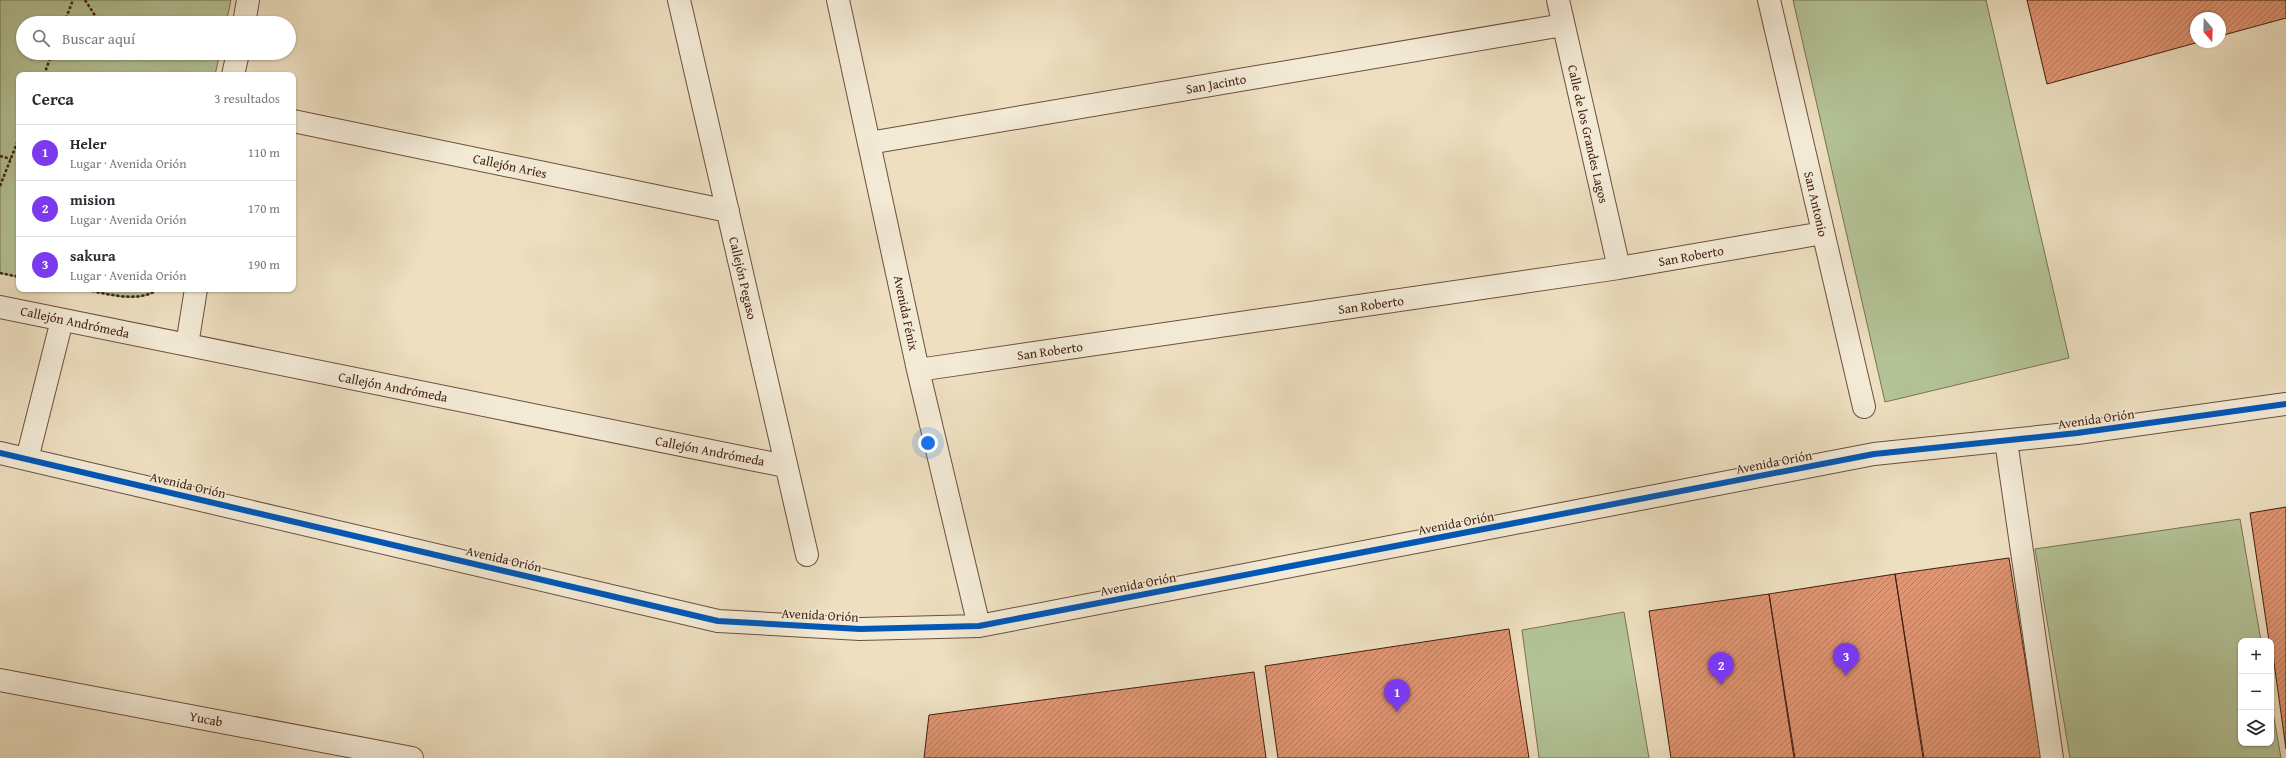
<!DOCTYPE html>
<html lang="es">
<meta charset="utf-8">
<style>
:root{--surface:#fff;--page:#f7f7f7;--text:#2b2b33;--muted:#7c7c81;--line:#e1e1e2;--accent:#7c3aed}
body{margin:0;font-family:"Gentium Book Plus",serif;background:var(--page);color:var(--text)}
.controls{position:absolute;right:12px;bottom:12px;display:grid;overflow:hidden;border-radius:8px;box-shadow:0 1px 3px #0004}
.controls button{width:36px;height:36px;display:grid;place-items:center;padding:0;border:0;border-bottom:1px solid var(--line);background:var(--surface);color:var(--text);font:20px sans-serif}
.compass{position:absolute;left:2190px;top:12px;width:36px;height:36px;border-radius:50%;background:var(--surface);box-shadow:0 1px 3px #0004;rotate:161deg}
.you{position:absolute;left:928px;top:443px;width:14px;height:14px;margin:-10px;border:3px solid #fff;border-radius:50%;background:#1a73e8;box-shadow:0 0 0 6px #1a73e833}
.badge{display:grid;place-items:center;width:26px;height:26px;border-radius:50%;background:var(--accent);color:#fff;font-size:13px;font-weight:700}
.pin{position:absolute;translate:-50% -33px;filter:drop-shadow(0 1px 2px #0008)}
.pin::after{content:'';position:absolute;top:21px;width:14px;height:12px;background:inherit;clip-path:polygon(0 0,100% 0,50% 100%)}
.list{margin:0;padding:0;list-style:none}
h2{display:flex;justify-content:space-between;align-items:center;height:52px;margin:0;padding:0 16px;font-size:17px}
h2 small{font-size:13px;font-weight:400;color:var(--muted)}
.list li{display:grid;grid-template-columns:26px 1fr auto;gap:12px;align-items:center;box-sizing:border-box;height:56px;padding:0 16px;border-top:1px solid var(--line)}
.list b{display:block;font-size:15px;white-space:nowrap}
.list p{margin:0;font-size:13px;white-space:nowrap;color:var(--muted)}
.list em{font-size:13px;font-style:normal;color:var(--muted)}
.icon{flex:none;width:22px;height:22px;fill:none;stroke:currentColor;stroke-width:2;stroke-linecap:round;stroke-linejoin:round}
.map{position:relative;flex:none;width:2286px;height:758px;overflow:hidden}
.search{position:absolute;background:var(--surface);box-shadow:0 1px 3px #0004;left:16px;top:16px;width:280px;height:44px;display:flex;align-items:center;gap:10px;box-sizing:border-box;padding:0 14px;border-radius:22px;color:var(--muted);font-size:15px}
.panel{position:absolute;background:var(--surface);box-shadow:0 1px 3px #0004;left:16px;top:72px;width:280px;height:220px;border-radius:8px}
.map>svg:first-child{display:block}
</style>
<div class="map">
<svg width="2286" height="758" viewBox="0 0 2286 758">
<defs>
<pattern id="building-hatch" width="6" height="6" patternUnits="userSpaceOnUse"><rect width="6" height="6" fill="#df9674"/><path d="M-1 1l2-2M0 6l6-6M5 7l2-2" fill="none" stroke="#b67a5e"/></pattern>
</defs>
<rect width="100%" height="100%" fill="#eddfc0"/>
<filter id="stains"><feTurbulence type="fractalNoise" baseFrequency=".005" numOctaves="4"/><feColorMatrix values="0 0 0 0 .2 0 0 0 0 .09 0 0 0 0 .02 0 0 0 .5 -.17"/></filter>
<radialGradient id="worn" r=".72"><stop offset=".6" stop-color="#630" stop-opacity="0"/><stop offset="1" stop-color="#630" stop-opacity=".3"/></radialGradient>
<path fill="#b3c396" stroke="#7a7152" d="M0,0H231L226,23H23V53H220L215,75H19V277L0,273Z
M1793,0H1986L2069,358L1885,402Z
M82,289H158C137,305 105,293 82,289Z
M2240,519L2261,641H2241V743H2271V701L2281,758H2070L2035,549Z
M1624,612L1649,758H1539L1522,630Z"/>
<path fill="url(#building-hatch)" stroke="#421f0f" d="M2027,0H2286V18L2220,36V18H2196V42H2199L2047,84Z
M2286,507V749L2271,641H2269L2250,513Z
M2009,558L2041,758H1924L1895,574Z
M1895,574L1923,758H1795L1769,594Z
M1769,594L1794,758H1671L1649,611Z
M1509,629L1529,758H1278L1265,666Z
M1254,672L1266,758H924L929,715Z"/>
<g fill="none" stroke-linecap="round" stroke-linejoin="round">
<defs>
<path id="minor" d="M679,0L807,555
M838,0L918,370L979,626
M1558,0L1619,268
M1769,0L1864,407
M244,23L248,0
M233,75L238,53
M293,121L728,211
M869,143L1563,25
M0,307L785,466
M187,345L196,289
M918,370L1619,268L1823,233
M2006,441L2052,758
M0,453L718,621L860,629L979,626L1874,454L2077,433L2286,404
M27,459L62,320
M0,680L412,758"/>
</defs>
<use href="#minor" stroke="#6d4f3b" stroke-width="24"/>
<path stroke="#421f0f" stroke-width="2.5" stroke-dasharray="3 2" stroke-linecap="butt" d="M85,0L98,20L94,23
M98,20L125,23
M64,23L73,0
M44,75L52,53
M0,156L11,159
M0,186L19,138
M0,273L19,277
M82,289C103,293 140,304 158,289"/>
<use href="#minor" stroke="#f3ead6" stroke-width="22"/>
<defs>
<path id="cycleway" d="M0,453L718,621L860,629L979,626L1874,454L2077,433L2286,404"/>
</defs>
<use href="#cycleway" stroke="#f3ead6" stroke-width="8"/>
<use href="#cycleway" stroke="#0057b8" stroke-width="6"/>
</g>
<g text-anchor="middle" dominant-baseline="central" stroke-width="3" stroke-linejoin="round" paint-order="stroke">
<g font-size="13" fill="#421f0f" stroke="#f3ead6">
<text transform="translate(1216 84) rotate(-10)">San Jacinto</text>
<text transform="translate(1588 134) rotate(77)">Calle de los Grandes Lagos</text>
<text transform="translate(510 166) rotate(12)">Callejón Aries</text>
<text transform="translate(1816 204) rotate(77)">San Antonio</text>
<text transform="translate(1691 256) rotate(-10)">San Roberto</text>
<text transform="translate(743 278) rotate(77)">Callejón Pegaso</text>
<text transform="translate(1371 305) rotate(-8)">San Roberto</text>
<text transform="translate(906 313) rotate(78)">Avenida Fénix</text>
<text transform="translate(75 322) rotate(12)">Callejón Andrómeda</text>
<text transform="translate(1050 351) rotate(-8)">San Roberto</text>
<text transform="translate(393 387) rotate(11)">Callejón Andrómeda</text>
<text transform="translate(2096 419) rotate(-8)">Avenida Orión</text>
<text transform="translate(710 451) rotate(11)">Callejón Andrómeda</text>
<text transform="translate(1774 462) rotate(-11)">Avenida Orión</text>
<text transform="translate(188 485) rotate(13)">Avenida Orión</text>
<text transform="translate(1456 523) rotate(-11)">Avenida Orión</text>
<text transform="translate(504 559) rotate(13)">Avenida Orión</text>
<text transform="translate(1138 584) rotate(-11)">Avenida Orión</text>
<text transform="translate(820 615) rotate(3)">Avenida Orión</text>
<text transform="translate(206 719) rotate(11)">Yucab</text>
</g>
</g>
<rect width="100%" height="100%" filter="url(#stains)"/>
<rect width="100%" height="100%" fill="url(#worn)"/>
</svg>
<div class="controls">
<button>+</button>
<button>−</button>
<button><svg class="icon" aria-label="layers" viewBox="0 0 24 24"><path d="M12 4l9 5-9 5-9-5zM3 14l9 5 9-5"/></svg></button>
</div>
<svg class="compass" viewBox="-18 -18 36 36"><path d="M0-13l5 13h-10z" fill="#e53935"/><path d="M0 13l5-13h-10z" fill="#7c7c81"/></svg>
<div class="you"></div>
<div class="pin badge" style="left:1397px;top:712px">1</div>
<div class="pin badge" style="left:1721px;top:685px">2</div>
<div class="pin badge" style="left:1846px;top:676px">3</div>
<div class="search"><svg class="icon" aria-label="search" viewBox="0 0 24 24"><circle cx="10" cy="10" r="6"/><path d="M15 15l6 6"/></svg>Buscar aquí</div>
<section class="panel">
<h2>Cerca<small>3 resultados</small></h2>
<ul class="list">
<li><span class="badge">1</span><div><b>Heler</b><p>Lugar · Avenida Orión</p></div><em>110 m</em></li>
<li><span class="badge">2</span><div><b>mision</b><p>Lugar · Avenida Orión</p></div><em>170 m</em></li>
<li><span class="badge">3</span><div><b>sakura</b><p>Lugar · Avenida Orión</p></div><em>190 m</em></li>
</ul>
</section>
</div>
